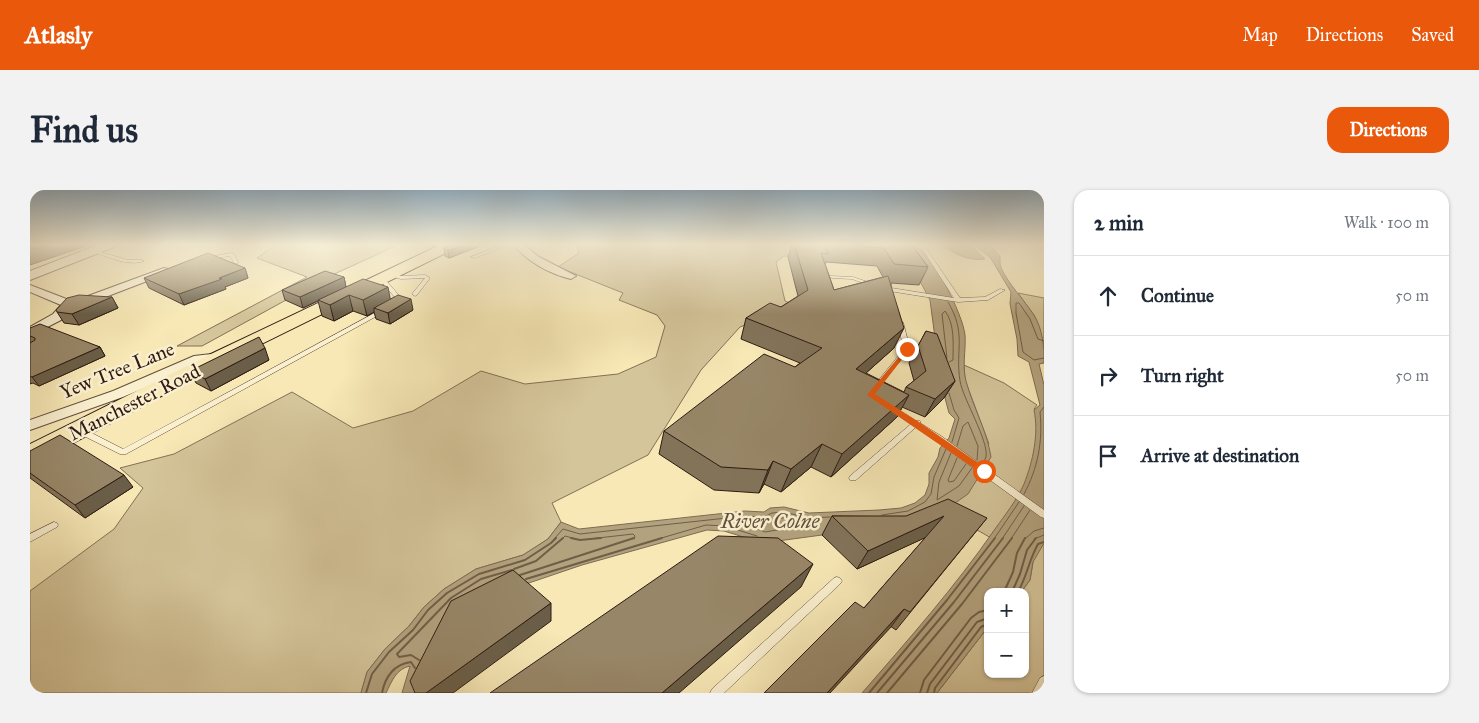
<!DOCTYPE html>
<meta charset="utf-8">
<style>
:root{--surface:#fff;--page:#f2f2f3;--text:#1f2937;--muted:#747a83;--line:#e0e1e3;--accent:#ea580c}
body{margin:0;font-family:"IM FELL Great Primer",serif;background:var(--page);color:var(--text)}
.controls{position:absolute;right:15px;bottom:15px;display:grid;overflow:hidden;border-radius:10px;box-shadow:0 1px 4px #0004}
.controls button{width:45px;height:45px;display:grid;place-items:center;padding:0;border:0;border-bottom:1px solid var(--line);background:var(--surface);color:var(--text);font:25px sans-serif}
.stop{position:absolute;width:15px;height:15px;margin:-11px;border:4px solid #ea580c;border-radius:50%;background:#fff}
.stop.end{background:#ea580c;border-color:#fff;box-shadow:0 1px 5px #0008}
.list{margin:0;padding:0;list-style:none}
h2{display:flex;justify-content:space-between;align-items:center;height:65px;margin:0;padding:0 20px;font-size:21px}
h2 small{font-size:16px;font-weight:400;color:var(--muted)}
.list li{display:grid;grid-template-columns:32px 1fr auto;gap:15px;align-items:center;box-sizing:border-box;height:80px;padding:0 20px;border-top:1px solid var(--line)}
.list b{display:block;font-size:19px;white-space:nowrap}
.list em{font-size:16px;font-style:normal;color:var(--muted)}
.icon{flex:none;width:28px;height:28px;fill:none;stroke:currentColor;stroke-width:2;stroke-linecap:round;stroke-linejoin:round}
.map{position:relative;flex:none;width:1014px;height:503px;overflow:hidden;border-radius:15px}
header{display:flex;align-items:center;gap:30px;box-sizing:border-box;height:70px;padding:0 25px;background:var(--accent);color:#fff}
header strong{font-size:24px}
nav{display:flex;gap:28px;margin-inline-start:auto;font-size:18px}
.intro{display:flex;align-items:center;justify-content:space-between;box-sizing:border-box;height:120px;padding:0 30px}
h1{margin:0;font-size:35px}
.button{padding:12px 22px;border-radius:15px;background:var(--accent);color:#fff;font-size:18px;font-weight:700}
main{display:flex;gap:30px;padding:0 30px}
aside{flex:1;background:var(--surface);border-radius:15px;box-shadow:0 1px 4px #0004}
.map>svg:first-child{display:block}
</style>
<header>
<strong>Atlasly</strong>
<nav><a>Map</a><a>Directions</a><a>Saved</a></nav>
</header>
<div class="intro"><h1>Find us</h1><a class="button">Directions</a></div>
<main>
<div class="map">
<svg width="1014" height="503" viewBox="0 0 1014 503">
<rect width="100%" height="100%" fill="#f7e8b6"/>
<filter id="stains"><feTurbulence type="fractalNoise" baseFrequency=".004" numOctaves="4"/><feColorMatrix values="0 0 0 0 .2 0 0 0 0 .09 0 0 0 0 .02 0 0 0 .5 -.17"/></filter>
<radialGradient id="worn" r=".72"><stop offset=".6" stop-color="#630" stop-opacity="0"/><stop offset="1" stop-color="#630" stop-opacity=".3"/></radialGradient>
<path fill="#d5c59a" stroke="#827056" d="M247,54H370L300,86L172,156H147L277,87L227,68Z
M546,54H775V66H754L746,72L755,111L773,119L733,128L710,137L671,180L618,265L522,313L531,332L518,349L493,365L446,379L414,399L394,417L379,436L355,459L337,482L331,503H0V401L84,339L113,298L90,278L144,264L262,202L323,238L383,221L451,181L495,194L588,184L626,167L635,136L627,125L589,110L593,103L528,77L549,63Z
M988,103L1014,108V156C1009,135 1001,120 988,103Z
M934,175L974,193L1007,215L1004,219L1014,221V503H907L958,437V484H995V402H991L1000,390L1003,372L914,321L959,254L935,190Z"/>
<path fill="#b3a27e" stroke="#7e6c53" d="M863,54C869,54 877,52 882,54C902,61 933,125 935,145C936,161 932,176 936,191C943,217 957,241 961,267L938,304L905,327L864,344L792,345L733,353L694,341L677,340L552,375L484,398L387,503H372L380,476C366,479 362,491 356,503H331L337,482L355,459L379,436L394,417L414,399L446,379L493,365L518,349L531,332L549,339L715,321L734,322L740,318L754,317L779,323L849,320L871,318L885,313L895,305L899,294V283L908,267L910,258L919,248L925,229L919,223L911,193L900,110L884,80Z
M914,54H939L955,69C940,71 923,65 914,54Z
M943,54H959L970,66C970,68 970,70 970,73C970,84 997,114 1004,125C1013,140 1014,156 1014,173L1009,174L1014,195V353L1003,372L1000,390L992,401L958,402V437L907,503H832C878,450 925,397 965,339C975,325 987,310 994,294C1003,271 1009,244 1004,220L1010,215L999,172L988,166L987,149L980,114L981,102L960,67Z"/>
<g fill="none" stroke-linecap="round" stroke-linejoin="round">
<path stroke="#705e48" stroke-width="1" d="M918,112C937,144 925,159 930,191C933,209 959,251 956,267C955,270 953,272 952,274
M1014,151L1008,149L1000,129L989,113H986V123L993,162L1004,170L1014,168
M917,168L912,124L915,121C925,134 923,154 923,170L919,172
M919,203L924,220L929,228L922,252
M927,256L933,236L938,232L948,256L947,270
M921,263L909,292L907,310L929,296L942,278
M927,268L918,290L919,292L924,291L936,274
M994,304C1008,278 1013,251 1010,222L1014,217
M852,325L878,321L895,312L901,304L904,287L916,259
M754,328L770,332L771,336L735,342L720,336L722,333L736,334L745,329Z
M524,349L533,339L550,344L715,326L734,327L742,323L754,322L778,328L800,327
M532,349L535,346L546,349
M559,349L603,344L605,346L604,349
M628,349L676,335L695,336L727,346
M964,349L989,312
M972,349L994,316
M981,349L1000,320
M995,349L1004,341L1014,338
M1004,349L1014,345"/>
<path stroke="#705e48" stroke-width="2" d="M541,348L550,350L571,348
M484,379L506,371L533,348
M490,385L604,348
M496,389L632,348
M974,402L983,382L987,363L995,348
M982,402L990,384L997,360L1006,348
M988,402C997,386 999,370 1008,354L1014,352
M389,470L381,465L369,467L367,464L421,408L451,389L482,380
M336,503L342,484L359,462L383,440L398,420L417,403L449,384L495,370L521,353L526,348
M352,503C355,487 364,474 381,472L385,478
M839,503L917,410L965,348
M847,503L924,412L973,348
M857,503L932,414L982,348
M890,503L894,490L941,428L949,422L958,420
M897,503L900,494L947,432L958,428
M904,503L905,498L951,437L958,434"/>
<defs>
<path id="service" d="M474,54H480L445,68L441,67Z
M889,54H893L930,108L955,107L970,99L975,100L958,110L928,112L853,100L852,99L855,97L924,108Z
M60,59L98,70H112L114,71C98,77 76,66 60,61Z
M202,63L204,64L208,72V73H204L200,66L176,69L174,68Z
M357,83L371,86L395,85L400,88L387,105L385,106L382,104L395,88L371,89L357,85Z
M800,86L823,87L847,95L844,97L822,89L802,88L800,87Z
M349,87H353L373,110V112L367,113L366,112L368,111L349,89Z
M354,118L357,120L356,121L96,264H90L46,242L45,240L46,238H52L93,259Z
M870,130L873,132L880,159L847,199H843L842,198L843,197L874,159L867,132Z
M860,215L886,231H890V233L911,246L1014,320V328L1011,327L905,250L886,237L826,290H820L819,288L820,286L881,234L858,218L857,217Z
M24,332L27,333L28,335L27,337L0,352V344Z
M807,387L810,388L812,391L810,394L694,503H680L682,499L804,388Z
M1014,486V503H1002L1010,488Z"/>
<path id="minor" d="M483,54H493L509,67L546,86L541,89C520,84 497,72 483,54Z
M134,78L138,79L139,81L138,83L65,111L42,117L31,130L0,146V137L23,124L31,115L0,102V95L39,110L58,106Z
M190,163L197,167L195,170L172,173L93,207L0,240V230L83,201L164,166Z"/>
<path id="tertiary" d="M70,54H86L84,57L0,90V81Z"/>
<path id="primary" d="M412,54H430L428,57L197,171L9,271L0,274V254L183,163Z"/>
</defs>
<use href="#service" stroke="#604e3b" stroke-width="1"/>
<use href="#minor" stroke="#604e3b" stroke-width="2"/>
<use href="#tertiary" stroke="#604e3b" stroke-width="2"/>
<use href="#primary" stroke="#2e1b12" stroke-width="2"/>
<use href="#service" fill="#faf0d0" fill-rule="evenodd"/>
<use href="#minor" fill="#faf0d0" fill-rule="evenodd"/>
<use href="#tertiary" fill="#faf0d0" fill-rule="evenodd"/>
<use href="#primary" fill="#f7e8b6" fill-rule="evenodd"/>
</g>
<path fill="#827359" stroke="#2e1b12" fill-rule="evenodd" d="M423,54H453V55L419,68L415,66L414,58Z
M762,54H881L898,77L889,95L861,93L864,158L836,183L874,202L876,197L884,191L879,173L896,141L925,191L914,208L895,227L872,217L867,227L801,287L781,277L751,302L734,294L729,303L684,300L629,264L634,241L765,177L770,173L711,149L716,128L751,117L768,106L758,67ZM796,72L847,76L853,87L804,100L795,74Z
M215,78L218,88L195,97L196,99L154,115L119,98L114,88Z
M314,87L316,97L361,109L383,120L360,134L346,129L344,122L337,126L323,121L304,131L292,126L288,111L273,118L255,110L252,100Z
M82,107L88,118L49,135L34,133L27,122Z
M0,138L70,157L75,166L9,196L3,193L0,194Z
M239,170L181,201L166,193L160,181Z
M0,261L103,297L55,328L0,288Z
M802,326L957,328L866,440L834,418L896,347L827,379L792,345Z"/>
<path fill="#6a5e48" stroke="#2e1b12" d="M20,54H62L0,75V60Z
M401,54H408L402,57Z
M437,54H453V55L419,68L418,61Z
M215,78L218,88L195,97L196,99L154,115L149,104Z
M314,87L316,97L273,118L270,107Z
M358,97L361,113L344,118V122L337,126L333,110Z
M319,105L323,121L304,131L300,115Z
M82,107L88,118L49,135L42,124Z
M381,109L383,120L360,134L358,123Z
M874,138L864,158L817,200L826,179Z
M70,157L75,166L9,196L2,187Z
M235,158L239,170L181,201L175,189Z
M925,191L914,208L895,227L905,209Z
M879,205L867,227L801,287L812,264Z
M792,254L781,277L751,302L761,279Z
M743,271L734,294L729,303L738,280Z
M94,285L103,297L55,328L45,315Z
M914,326L901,345L827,379L838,361Z
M783,374L771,397L649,503H632Z
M521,413V431L423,503H396Z
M874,419L861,437L800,503H797Z"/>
<path fill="#978667" stroke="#2e1b12" d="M0,54H20L0,60Z
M423,54H437L418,61L414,58Z
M764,54H794L798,64L791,63L804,100L858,86L874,138L826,179L879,205L812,264L792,254L761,279L743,271L738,280L691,277L634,241L734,164L765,177L792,158L716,128L740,113L751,117L778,100Z
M802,54H881L898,77L864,74L854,58Z
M178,63L215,78L189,88L192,89L149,104L114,88Z
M295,81L314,87L270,107L252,100Z
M333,89L358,97L333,110L319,105L300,115L288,110Z
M49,105L82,107L42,124L27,122L26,120L37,108Z
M368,105L381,109L358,123L344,118Z
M10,134L70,157L2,187L0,186V153L5,150V148L0,146V138Z
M896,141L907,144L925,191L905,209L876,197L896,181L888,156Z
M229,147L235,158L175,189L160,181Z
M30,245L94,285L45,315L0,283V261Z
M918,309L957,328L880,422L874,419L797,503H734L825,412L834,418L914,326L838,361L802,326H876Z
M688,346L748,348L783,374L632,503H460Z
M483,380L521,413L396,503H385L380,491L421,411Z"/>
<linearGradient id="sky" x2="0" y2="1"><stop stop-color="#93adbe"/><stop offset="0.44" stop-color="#fbf5de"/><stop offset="1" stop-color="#fbf5de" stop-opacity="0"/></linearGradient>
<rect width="1014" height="124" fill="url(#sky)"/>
<path fill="#ea580c" d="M877,157L880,159L845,204L889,232L957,279V283H951L837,205Z"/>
<g text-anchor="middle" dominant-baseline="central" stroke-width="5" stroke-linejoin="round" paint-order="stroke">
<g font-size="20" fill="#2e1b12" stroke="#faf0d0">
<text transform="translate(87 180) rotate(-22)">Yew Tree Lane</text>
<text transform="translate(104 212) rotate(-27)">Manchester Road</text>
</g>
<g font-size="21" font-style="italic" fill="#63513d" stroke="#faf0d0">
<text x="740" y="331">River Colne</text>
</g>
</g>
<rect width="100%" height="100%" filter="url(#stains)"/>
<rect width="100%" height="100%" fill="url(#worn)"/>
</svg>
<div class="controls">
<button>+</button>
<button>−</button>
</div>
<div class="stop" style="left:954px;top:281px"></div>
<div class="stop end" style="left:877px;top:159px"></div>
</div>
<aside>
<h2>2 min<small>Walk · 100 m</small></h2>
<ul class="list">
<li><svg class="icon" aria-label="ahead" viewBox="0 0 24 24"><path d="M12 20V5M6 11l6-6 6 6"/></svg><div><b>Continue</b></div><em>50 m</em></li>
<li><svg class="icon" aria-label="right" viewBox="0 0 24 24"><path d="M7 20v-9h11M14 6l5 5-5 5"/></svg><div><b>Turn right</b></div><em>50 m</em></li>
<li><svg class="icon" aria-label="arrive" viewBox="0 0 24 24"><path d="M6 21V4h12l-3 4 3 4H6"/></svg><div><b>Arrive at destination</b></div></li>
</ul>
</aside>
</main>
